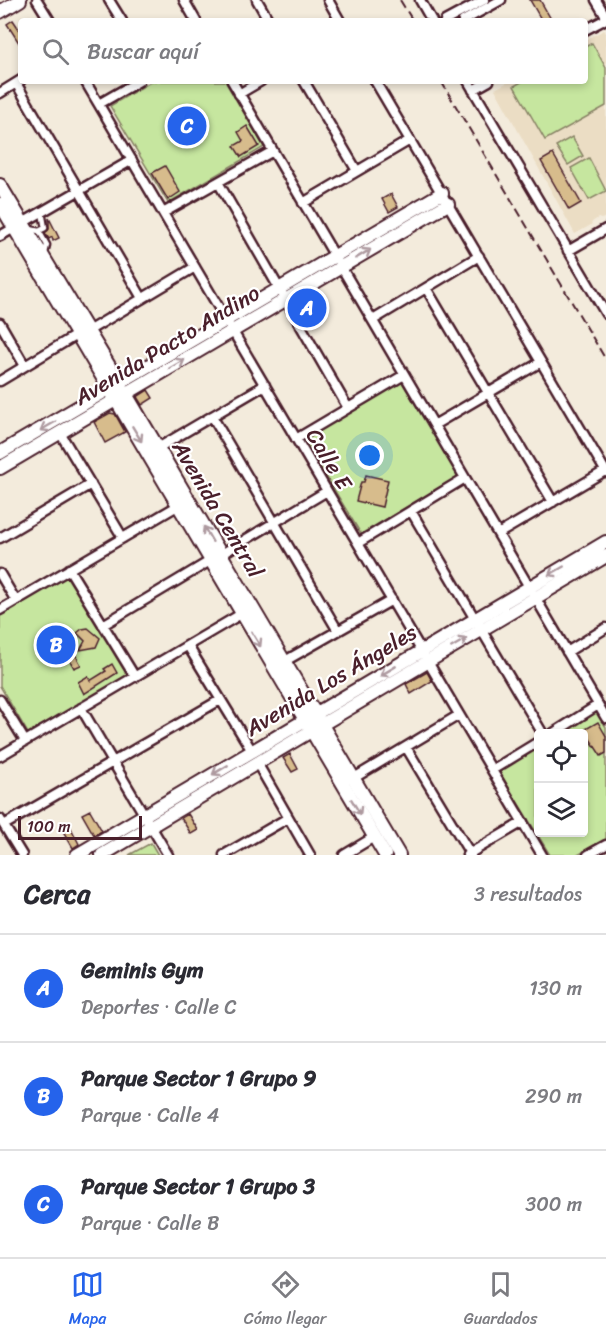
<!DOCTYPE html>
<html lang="es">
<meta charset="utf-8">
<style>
:root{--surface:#fff;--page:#f2f2f3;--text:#2b2b33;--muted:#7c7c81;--line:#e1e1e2;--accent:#2563eb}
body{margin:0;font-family:Sriracha,sans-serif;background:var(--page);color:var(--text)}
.controls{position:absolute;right:18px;bottom:18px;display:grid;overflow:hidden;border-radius:6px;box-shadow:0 3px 9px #0003}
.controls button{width:54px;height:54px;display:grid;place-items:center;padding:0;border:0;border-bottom:2px solid var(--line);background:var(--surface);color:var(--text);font:30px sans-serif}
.scale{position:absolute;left:18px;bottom:15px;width:124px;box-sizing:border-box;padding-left:6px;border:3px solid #4a1f2b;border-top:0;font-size:16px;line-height:21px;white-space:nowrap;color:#4a1f2b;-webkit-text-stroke:4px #fff;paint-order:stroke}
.you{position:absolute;left:370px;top:456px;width:21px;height:21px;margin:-15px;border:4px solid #fff;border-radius:50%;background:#1a73e8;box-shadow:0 0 0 9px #1a73e833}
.badge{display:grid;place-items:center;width:39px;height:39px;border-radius:50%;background:var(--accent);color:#fff;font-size:20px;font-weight:700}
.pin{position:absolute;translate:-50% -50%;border:3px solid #fff;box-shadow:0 2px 6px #0006}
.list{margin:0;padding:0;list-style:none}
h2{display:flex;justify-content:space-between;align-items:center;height:78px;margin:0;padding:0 24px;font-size:26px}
h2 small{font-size:20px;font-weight:400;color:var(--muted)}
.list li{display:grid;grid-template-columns:39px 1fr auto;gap:18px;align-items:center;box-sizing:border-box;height:108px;padding:0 24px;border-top:2px solid var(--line)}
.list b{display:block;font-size:22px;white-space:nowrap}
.list p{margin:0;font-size:20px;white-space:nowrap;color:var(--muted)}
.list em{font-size:20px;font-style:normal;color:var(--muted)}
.icon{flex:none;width:33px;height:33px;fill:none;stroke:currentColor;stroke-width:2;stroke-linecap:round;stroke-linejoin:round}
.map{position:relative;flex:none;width:606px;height:855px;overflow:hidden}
.search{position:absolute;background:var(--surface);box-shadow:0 3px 9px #0003;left:18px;right:18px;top:18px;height:66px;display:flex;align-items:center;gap:15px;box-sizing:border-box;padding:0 21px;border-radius:6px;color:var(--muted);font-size:22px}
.sheet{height:402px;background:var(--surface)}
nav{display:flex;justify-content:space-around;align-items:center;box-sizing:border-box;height:84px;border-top:2px solid var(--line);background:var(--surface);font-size:16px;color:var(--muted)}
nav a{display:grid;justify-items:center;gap:3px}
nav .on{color:var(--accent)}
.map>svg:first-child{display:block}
</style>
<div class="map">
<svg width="606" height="855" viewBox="0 0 606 855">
<rect width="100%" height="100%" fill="#f3ebdc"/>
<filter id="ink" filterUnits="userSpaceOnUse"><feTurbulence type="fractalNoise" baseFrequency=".0167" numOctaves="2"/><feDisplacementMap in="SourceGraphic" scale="12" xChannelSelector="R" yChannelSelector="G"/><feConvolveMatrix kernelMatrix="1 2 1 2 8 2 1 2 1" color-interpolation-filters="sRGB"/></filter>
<g filter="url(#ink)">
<path fill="#ebddc4" d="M604,30L606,33V217L601,219L598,218L592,222L591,225L575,234L495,89L510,81H585V40Z"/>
<path fill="#c6e69f" stroke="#888265" stroke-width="1.5" d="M592,43L606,68V106L545,140L514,86L523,81H585V47Z
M152,81H225L264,147L168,203L110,106Z
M572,137L583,156L568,165L556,146Z
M589,158L606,191L589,200L571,168Z
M402,382L459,476L361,534L304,440Z
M69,575L129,674L29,735L0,686V616Z
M596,711L606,727V839L578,855H550L498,770L538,746V832H584V734L559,733Z
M151,843L158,855H129Z"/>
<path fill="#d7bc8c" stroke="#4a1f2b" stroke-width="1.5" d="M530,0H540L552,21H542Z
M13,20L21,32V46L7,24Z
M247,126L259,146L241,157L234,146L243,141L238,132Z
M553,154L581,203L569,210L541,161Z
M165,166L180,192L168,200L152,173Z
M391,194L398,207L389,212L382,199Z
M49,218L59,238L53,241L52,237L49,239L45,233L49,229Z
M308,296L318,313L307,320L296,303Z
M148,390L153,398L142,405L137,397Z
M110,413L115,414L125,432L105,443L94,422Z
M366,475L388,480L382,507L356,501L361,482H364Z
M88,628L100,638L96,647L80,650L85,641L77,633L82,629Z
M75,654L81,665L74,668L68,657Z
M112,664L117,673L84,694L78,682L88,676L90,681L106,671L104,669Z
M427,672L432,681L411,694L406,684Z
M598,722L606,736V753L601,756L584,730Z
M290,754L298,769L292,772L283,758Z
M90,810L102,831L94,835L82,814Z
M188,814L198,830L191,834L181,818Z
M68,822L79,844L73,848L60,826Z"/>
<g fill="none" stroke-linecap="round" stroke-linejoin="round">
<defs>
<path id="lane" d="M30,229L39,231L47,245L45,253
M39,231L45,228L42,212"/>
<path id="street" d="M37,0L50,21
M109,0L122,21
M184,0L196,21
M257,0L269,21
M328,0L340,21
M420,0L432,21
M596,0L606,17
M445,21L484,0
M463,21L501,0
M585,30L606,19
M85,81L542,855
M232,81L606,718
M304,81L357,171
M375,81L606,472
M468,81L606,314
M16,83L142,298
M473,90L489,81
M0,93L21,80
M239,94L261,81
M99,104L139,81
M218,182L348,408
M303,203L410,140
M163,213L273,151
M0,236L132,160
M568,251L606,229
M426,288L553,502
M373,320L479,256
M0,323L25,366
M88,331L195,267
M0,381L78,334
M212,416L338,631
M434,425L541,362
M60,433L123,538
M296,439L404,375
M158,448L265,385
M411,511L543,734
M498,534L605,471
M0,538L91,484
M358,543L465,478
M69,569L135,677
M0,574L16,601
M0,610L179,505
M103,625L327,491
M188,646L252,751
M567,652L606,628
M285,661L392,600
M0,700L25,741
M81,708L168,855
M552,734L598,705
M406,747L471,855
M0,756L241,614
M257,763L310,855
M492,770L538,742
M354,778L459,715
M0,819L22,855
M4,825L220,700
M224,855L288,818
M344,855L374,837
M467,855L523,822
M588,855L606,845"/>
<path id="secondary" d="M0,12L20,0
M0,185L126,394L399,855
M0,204L385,855
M0,453L442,193
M0,468L448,204
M77,855L606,542
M102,855L606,556"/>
</defs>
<use href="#lane" stroke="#4a1f2b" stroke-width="9"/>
<use href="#street" stroke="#4a1f2b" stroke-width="13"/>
<use href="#secondary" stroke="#4a1f2b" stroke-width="16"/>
<use href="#lane" stroke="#fff" stroke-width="4.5"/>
<use href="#street" stroke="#fff" stroke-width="8"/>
<use href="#secondary" stroke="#fff" stroke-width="12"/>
<path stroke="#4a1f2b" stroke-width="2" stroke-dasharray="9 4.5" stroke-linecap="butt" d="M400,0L413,21
M441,81L606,360"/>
</g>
<defs><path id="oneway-shaft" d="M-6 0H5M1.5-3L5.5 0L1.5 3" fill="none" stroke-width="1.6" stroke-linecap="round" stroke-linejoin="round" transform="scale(1.5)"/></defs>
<g stroke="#ae9aa0">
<use href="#oneway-shaft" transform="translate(363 254) rotate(-31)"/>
<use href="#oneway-shaft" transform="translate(177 364) rotate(-30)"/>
<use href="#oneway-shaft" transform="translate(48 426) rotate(150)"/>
<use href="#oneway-shaft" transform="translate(137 434) rotate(59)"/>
<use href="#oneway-shaft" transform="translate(208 534) rotate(-120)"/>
<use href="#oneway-shaft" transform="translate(556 571) rotate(150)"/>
<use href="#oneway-shaft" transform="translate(256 639) rotate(59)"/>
<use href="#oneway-shaft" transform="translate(459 643) rotate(-30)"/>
<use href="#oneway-shaft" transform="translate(388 671) rotate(149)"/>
<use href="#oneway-shaft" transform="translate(220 770) rotate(149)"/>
<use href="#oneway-shaft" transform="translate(356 807) rotate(59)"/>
</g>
</g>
<g text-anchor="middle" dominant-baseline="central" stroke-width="4.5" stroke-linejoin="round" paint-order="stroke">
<g font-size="22" fill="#4a1f2b" stroke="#fff">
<text transform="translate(167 345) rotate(-31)">Avenida Pacto Andino</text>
<text transform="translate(329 459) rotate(59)">Calle E</text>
<text transform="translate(218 509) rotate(59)">Avenida Central</text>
<text transform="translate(331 680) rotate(-31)">Avenida Los Ángeles</text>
</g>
</g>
</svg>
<div class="controls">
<button><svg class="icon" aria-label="locate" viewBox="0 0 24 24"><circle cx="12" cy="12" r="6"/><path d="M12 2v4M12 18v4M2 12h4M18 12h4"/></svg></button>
<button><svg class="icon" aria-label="layers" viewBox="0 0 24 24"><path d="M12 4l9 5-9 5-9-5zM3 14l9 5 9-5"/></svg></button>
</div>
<div class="scale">100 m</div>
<div class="you"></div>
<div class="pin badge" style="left:307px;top:308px">A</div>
<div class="pin badge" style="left:56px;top:645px">B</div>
<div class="pin badge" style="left:187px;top:126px">C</div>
<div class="search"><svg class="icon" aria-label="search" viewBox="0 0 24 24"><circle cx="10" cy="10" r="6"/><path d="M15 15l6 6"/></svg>Buscar aquí</div>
</div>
<section class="sheet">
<h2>Cerca<small>3 resultados</small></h2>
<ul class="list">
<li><span class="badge">A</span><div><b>Geminis Gym</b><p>Deportes · Calle C</p></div><em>130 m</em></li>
<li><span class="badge">B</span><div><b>Parque Sector 1 Grupo 9</b><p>Parque · Calle 4</p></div><em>290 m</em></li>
<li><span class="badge">C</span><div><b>Parque Sector 1 Grupo 3</b><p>Parque · Calle B</p></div><em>300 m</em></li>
</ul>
</section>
<nav>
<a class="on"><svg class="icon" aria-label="map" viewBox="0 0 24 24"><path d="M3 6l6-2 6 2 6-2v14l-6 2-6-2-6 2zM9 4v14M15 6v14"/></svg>Mapa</a>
<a><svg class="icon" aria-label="directions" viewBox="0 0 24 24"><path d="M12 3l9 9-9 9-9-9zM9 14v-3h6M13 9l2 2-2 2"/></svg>Cómo llegar</a>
<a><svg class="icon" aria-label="saved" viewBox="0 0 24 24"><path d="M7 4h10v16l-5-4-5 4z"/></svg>Guardados</a>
</nav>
